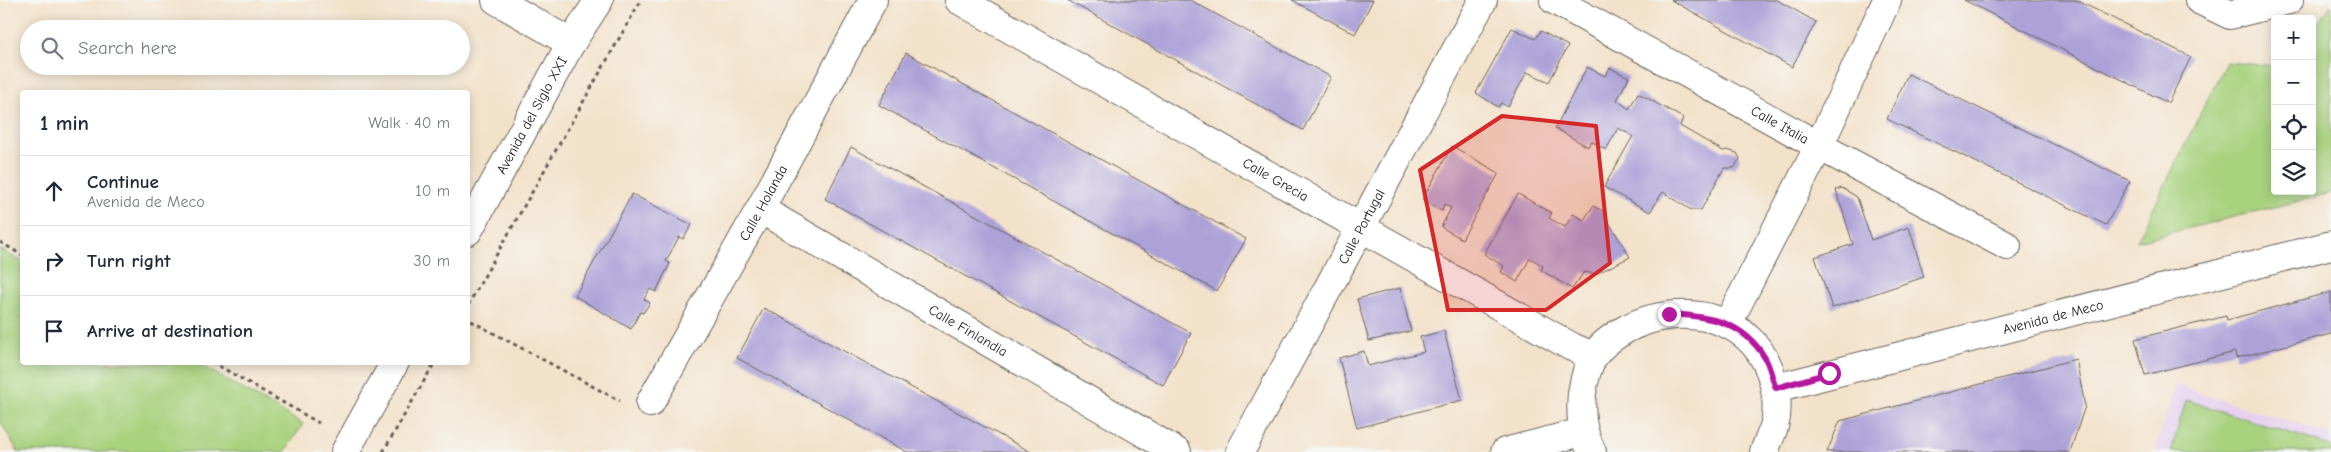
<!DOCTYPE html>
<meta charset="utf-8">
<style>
:root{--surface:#fff;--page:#f6f6f7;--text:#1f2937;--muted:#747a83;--line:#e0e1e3}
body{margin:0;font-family:"Comic Neue",sans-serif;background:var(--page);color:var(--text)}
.controls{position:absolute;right:15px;top:15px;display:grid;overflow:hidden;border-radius:5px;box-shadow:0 2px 12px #0003}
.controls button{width:45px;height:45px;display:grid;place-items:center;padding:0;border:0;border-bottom:1px solid var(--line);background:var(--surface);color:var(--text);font:25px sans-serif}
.stop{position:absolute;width:15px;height:15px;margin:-11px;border:4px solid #b5179e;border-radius:50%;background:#fff}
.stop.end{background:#b5179e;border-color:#fff;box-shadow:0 1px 5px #0008}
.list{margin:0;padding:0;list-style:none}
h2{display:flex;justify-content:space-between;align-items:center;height:65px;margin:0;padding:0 20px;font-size:21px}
h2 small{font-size:16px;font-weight:400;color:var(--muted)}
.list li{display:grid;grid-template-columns:32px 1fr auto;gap:15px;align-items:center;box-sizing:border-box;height:70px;padding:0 20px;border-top:1px solid var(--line)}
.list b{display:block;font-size:19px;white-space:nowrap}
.list p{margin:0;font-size:16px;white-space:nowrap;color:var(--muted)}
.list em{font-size:16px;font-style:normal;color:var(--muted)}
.icon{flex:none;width:28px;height:28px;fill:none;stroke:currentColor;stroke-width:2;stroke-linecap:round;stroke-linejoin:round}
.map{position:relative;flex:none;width:2331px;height:452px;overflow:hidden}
.search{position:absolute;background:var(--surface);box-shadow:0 2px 12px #0003;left:20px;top:20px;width:450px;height:55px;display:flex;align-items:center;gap:12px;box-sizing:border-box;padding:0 18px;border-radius:28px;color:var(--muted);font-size:19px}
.panel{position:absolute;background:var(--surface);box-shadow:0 2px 12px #0003;left:20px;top:90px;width:450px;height:275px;border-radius:5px}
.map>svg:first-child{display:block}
</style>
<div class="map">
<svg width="2331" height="452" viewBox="0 0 2331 452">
<rect width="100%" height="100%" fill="#f6f6f2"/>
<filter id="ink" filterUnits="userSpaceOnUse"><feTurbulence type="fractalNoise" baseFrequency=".02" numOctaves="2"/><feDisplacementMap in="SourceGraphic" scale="10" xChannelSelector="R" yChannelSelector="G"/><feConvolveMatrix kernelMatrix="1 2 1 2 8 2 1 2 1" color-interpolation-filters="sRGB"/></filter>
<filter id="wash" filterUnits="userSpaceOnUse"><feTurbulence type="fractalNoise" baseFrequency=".0096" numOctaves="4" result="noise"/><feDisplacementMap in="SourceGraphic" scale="20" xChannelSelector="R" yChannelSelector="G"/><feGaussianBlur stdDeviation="1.12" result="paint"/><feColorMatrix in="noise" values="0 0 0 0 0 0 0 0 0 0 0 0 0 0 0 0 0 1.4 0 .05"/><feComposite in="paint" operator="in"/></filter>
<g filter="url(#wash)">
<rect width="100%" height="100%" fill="#f3e2ca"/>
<path fill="#e6d2f0" d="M2175,385L2331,435V452H2155Z"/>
<path fill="#a7d27e" stroke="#62774d" d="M2331,5V193L2137,241L2226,62L2275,66V191H2312V31Z
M0,249L22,262V362L197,363L303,424L285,452H18L0,421Z
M2186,400L2331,446V452H2171Z"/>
<g id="blocks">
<path fill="#ada2d8" d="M1067,0H1190L1331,77L1303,130Z
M1292,0H1373L1355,34Z
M1671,0H1777L1816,22L1792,67Z
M1964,0H2076L2191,57L2168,103Z
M1512,28L1535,39L1541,31L1568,46L1549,82L1527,72L1508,107L1501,103L1498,107L1476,93Z
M906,53L1246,239L1217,291L879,105Z
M1587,67L1605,76L1610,68L1629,77L1617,100L1629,109L1638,93L1683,118L1680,126L1723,151L1727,150L1737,153L1740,159L1734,168H1724L1701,210H1691L1663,192L1650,212L1604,187L1633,136L1618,128L1606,150L1591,141L1588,147L1555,128Z
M1908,74L2130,181L2106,225L1887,119Z
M1452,146L1499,173L1462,239L1441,227L1451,208L1444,204L1442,211L1422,200Z
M851,147L1191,333L1163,385L825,199Z
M1842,188L1857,197L1871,240L1909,227L1924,277L1832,308L1815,257L1853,244L1836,190Z
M632,194L692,225L683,239L679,237L666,261L670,263L656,292L650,289L644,299L650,303L643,313L640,312L631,329L575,296Z
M1518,194L1552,213L1549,218L1565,227L1573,214L1584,220L1593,206L1605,212V216L1630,257L1596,274L1584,272L1572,289L1541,270L1543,266L1530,258L1517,282L1501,272L1504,266L1484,254Z
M1400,288L1411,331L1369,341L1357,299Z
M2331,292V334L2236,358L2235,352L2145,375L2135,339L2226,316L2227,320Z
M764,308L1031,452H907L737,358Z
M1444,331L1462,400L1357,428L1339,358L1364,351L1368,366L1395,359L1424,352L1420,337Z
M2076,359L2085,406L2070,452H1827L1840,421Z"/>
</g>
</g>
<g filter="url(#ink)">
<use href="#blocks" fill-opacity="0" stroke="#676159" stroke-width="1"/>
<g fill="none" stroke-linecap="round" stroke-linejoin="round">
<defs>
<g id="minor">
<path d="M496,0L571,43"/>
<path id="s1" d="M959,0L1572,347L1593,356"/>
<path id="s2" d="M1554,0L1819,146L2007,246"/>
<path d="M2199,0L2230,15L2289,0"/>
<path id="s3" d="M760,209L1177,452"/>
<path id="s4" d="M468,231L571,43L599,0"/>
<path d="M1728,323L1819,146L1887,0"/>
<path id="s5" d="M1776,388L2331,245"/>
<path id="s6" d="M650,403L760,209L873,0"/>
<path d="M345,452L395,362"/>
<path id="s7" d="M1240,452L1483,0"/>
<path d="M1505,452L1582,432"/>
<path d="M1592,452C1582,431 1580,417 1582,393C1584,381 1587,367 1593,357C1601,344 1615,335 1628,328C1679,302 1748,313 1770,371C1776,388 1779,409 1774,427C1771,435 1767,444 1764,452"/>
</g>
</defs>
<use href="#minor" stroke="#676159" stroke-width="30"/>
<path stroke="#676159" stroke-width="3" stroke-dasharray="4 4" stroke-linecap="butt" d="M0,242L22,255
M468,305L641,0
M471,321L620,401
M212,362L319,423
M383,452L435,362"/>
<use href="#minor" stroke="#fff" stroke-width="28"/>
</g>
</g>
<g fill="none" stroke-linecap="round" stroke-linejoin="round" filter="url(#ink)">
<path stroke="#b5179e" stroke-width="6" d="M1669,314C1708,316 1743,321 1765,358C1770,367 1772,378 1776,388L1829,373"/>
</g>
<path fill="#d62828" fill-opacity="0.2" stroke="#d62828" stroke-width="4" stroke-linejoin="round" d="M1502,116L1596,126L1610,263L1546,310H1448L1420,170Z"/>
<g text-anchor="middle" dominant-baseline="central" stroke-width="4.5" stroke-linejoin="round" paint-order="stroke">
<g font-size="14" fill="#1c1c1c" stroke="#f6f6f2">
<text stroke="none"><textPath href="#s4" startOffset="132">Avenida del Siglo XXI</textPath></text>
<text stroke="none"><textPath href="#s2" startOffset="258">Calle Italia</textPath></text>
<text stroke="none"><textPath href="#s1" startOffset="364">Calle Grecia</textPath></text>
<text stroke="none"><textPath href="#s6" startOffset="230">Calle Holanda</textPath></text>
<text stroke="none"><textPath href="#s7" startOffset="256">Calle Portugal</textPath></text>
<text stroke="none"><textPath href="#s5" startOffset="286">Avenida de Meco</textPath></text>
<text stroke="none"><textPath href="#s3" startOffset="241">Calle Finlandia</textPath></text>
</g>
</g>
</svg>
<div class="controls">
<button>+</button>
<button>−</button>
<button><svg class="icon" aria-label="locate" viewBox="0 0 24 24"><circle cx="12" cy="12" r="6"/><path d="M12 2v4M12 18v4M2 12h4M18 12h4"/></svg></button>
<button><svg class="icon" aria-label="layers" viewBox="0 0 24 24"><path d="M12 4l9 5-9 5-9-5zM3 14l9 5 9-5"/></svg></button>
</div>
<div class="stop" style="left:1829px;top:373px"></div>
<div class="stop end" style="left:1669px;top:314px"></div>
<div class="search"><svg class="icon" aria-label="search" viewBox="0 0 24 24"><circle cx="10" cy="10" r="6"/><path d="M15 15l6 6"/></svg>Search here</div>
<section class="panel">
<h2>1 min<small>Walk · 40 m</small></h2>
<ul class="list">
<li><svg class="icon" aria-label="ahead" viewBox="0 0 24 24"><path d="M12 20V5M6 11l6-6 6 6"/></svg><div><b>Continue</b><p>Avenida de Meco</p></div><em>10 m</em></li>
<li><svg class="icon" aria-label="right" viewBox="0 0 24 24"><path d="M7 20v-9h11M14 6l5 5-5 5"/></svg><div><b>Turn right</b></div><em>30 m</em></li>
<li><svg class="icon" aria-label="arrive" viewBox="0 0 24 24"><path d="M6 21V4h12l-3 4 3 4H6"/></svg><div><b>Arrive at destination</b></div></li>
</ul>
</section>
</div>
